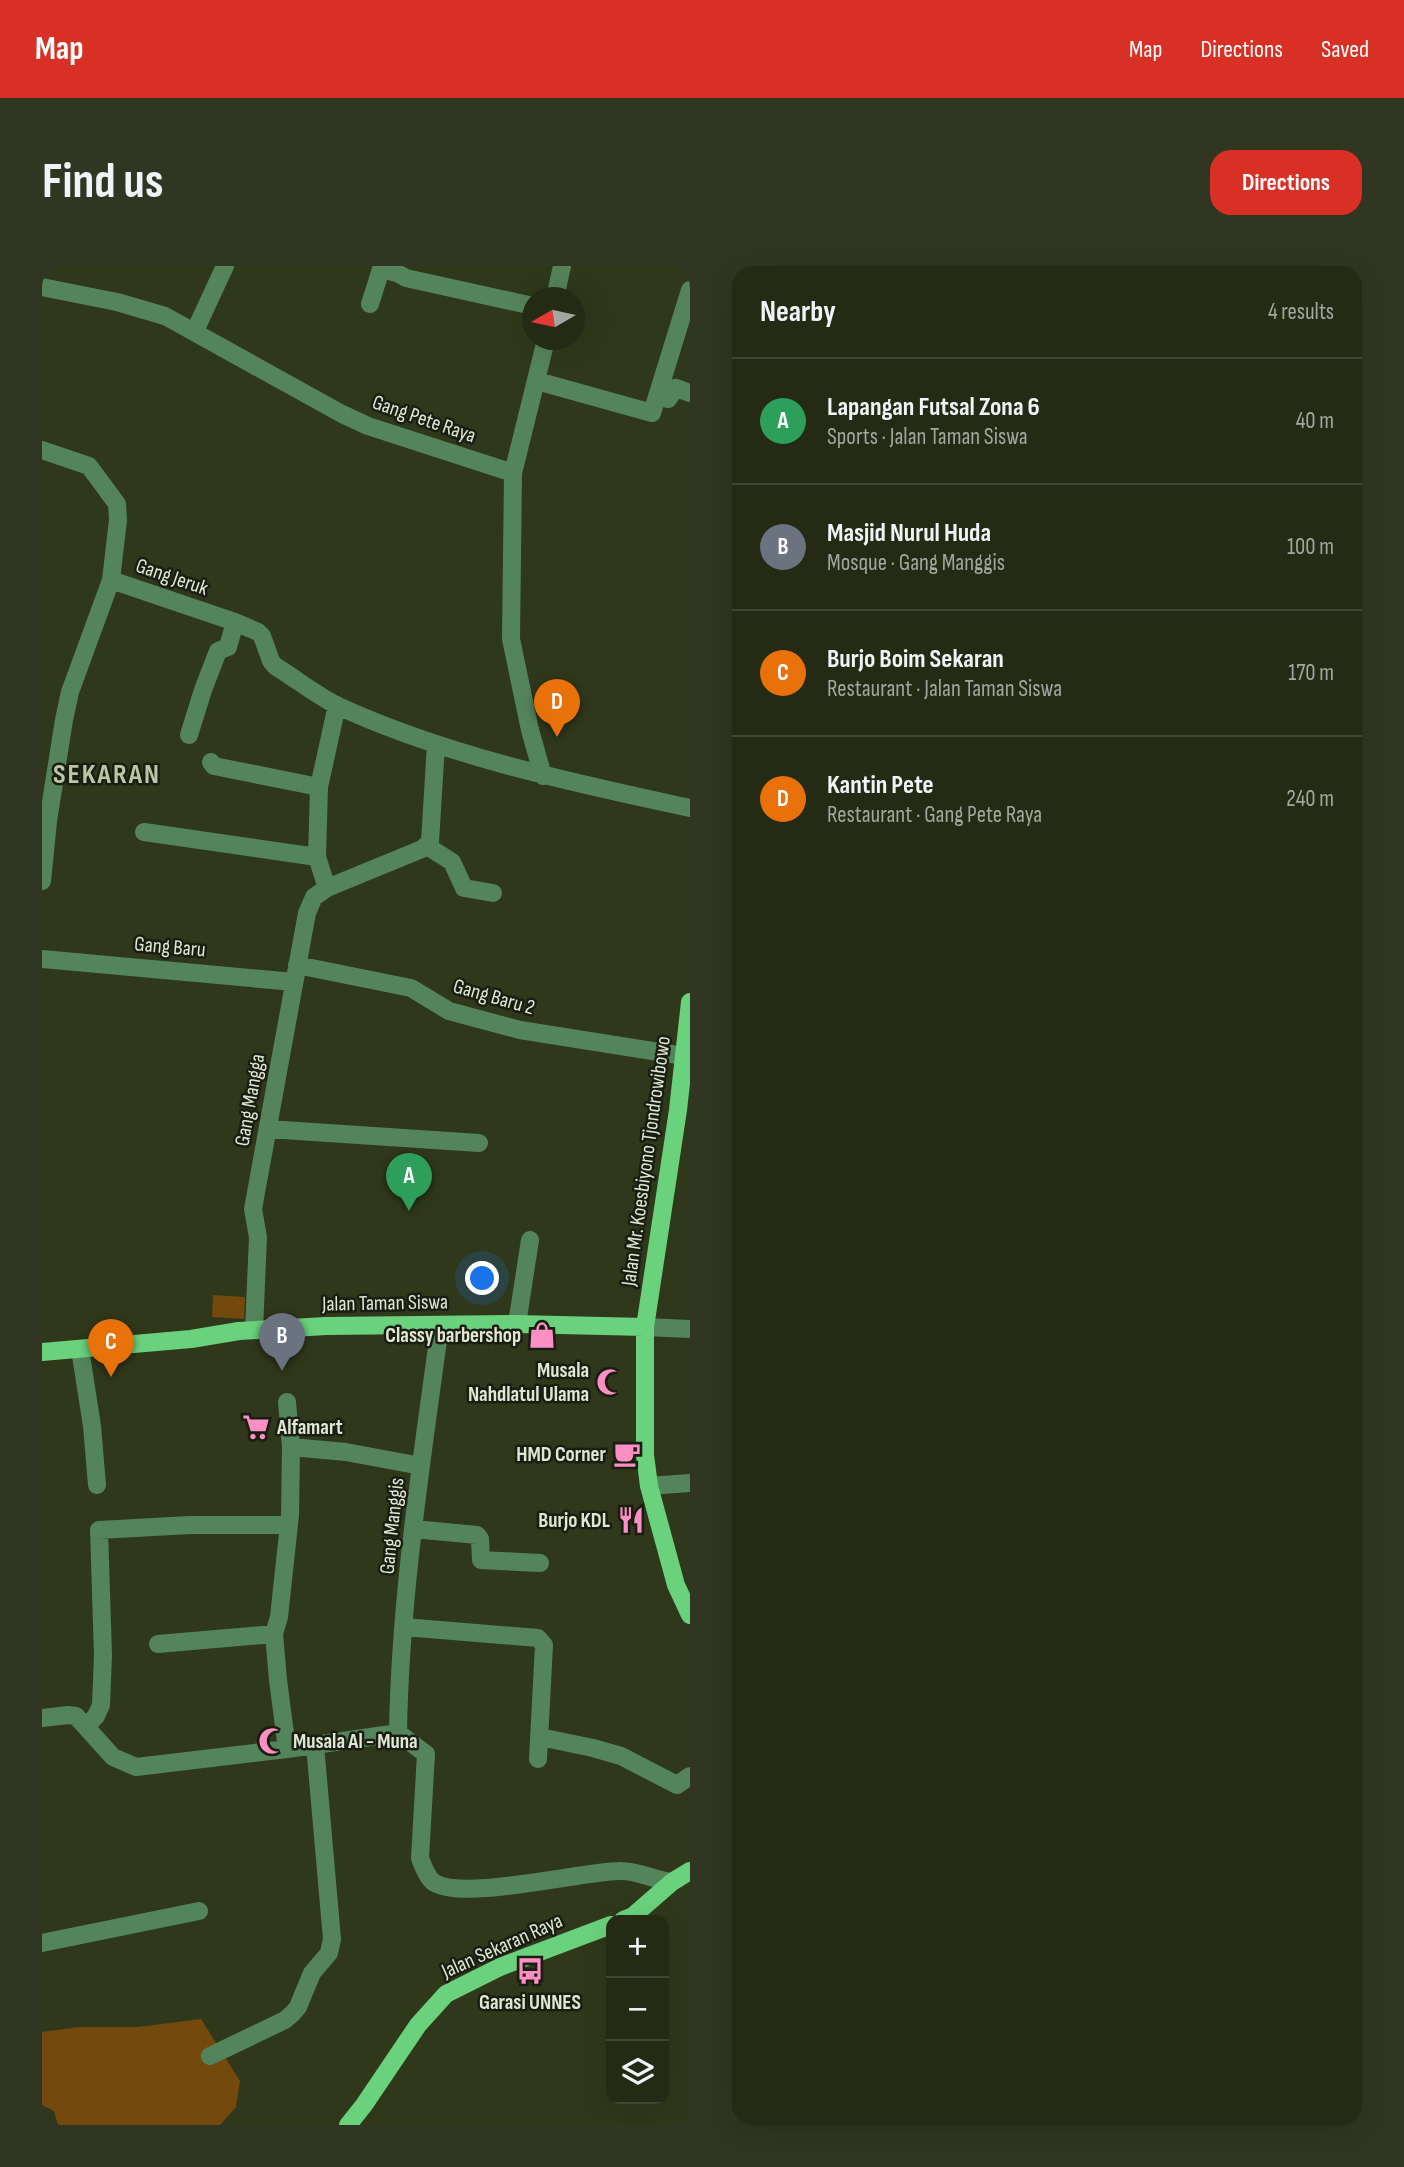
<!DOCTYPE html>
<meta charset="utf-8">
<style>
:root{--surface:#242a14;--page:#303622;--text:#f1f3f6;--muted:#a3a7a0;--line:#414634;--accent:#d93025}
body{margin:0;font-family:"Sofia Sans Condensed",sans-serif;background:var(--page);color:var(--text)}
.controls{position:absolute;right:21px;bottom:21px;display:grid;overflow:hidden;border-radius:14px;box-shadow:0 7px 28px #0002}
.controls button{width:63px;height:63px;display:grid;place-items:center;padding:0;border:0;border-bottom:2px solid var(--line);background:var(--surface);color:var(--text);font:35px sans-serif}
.compass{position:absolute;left:480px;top:21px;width:63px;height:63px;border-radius:50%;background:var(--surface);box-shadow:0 7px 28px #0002;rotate:261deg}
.you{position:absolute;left:441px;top:1013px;width:24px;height:24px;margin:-18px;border:5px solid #fff;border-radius:50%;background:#1a73e8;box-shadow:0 0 0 10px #1a73e833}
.badge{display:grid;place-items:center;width:46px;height:46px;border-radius:50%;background:var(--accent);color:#fff;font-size:23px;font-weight:700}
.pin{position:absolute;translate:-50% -58px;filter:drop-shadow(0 2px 4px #0008)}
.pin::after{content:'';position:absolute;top:37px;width:24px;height:21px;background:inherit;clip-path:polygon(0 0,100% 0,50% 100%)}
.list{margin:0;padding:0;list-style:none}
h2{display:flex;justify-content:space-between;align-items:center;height:91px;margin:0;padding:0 28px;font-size:30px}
h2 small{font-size:23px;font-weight:400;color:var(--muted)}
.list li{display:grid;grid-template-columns:46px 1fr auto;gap:21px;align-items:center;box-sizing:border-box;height:126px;padding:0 28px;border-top:2px solid var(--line)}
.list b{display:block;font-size:26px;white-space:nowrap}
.list p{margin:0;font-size:23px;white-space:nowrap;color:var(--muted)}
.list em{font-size:23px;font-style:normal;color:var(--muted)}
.icon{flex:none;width:38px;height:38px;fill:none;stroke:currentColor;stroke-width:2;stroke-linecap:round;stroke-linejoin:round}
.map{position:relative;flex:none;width:648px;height:1859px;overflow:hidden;border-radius:21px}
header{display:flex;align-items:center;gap:42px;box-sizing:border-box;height:98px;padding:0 35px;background:var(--accent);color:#fff}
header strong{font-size:33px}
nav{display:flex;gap:38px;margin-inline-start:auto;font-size:24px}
.intro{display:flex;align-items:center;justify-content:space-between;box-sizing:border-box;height:168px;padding:0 42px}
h1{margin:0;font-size:49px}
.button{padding:18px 32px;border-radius:21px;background:var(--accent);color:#fff;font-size:24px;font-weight:700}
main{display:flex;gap:42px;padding:0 42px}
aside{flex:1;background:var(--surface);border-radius:21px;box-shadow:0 7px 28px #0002}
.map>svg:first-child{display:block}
</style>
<header>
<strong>Map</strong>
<nav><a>Map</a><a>Directions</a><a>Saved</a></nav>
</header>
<div class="intro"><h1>Find us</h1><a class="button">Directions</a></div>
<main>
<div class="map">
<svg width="648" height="1859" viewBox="0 0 648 1859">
<rect width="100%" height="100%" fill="#30381b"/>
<path fill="#73490d" d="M171,1029L203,1031L202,1053L170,1051Z
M159,1753L198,1815L194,1841L178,1859H16L12,1845L0,1839V1766L37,1761H96Z"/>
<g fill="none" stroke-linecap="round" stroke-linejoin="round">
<path stroke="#54845b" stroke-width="18" d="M339,3L355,7L364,12L491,40
M0,21L75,36L123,50L300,148L326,160L471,207L469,373L488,464L501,510
M513,32L520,0
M328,38L340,0
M153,65L183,0
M495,115L610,147L648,24
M616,131L626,133L634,122L648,127
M0,184L47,200L75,238L76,254L69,314L28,426L22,454L6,555L0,615
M471,207L504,74
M69,314L193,356L216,366L220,370L229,395L233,400C254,413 274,429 296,440C407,491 529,516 648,542
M147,469L161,424L176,385L186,381L193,356
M169,496L172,500L277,521
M102,566L275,591
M385,580L410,596L422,622L451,627
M285,622L275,591L277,521L295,439
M0,693L252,716
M255,699L369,722L407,745L478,764L642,790
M226,863L437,877
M475,1058L488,974
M603,1061L648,1063
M212,1064L216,971L211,943L265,647L272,631L285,622L380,583L388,576L394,478
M38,1083L50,1160L55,1219
M245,1136L249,1181L248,1249L237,1351L232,1368L236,1414L245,1483
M249,1181L304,1186L379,1200
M607,1220L648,1217
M372,1263L435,1269L438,1273L439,1294L498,1297
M362,1361L496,1372L502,1379L496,1493
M116,1378L232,1368
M0,1452L26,1449L34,1450L71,1491L94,1501L245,1483L356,1467L384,1488L378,1592C381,1600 384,1609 390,1615C414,1637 542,1605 577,1605C595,1604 612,1614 630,1616
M44,1461L54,1450L59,1439L61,1389L57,1264L148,1259H247
M356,1467C358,1331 380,1194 398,1059
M498,1471L551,1482L579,1490L635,1519L648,1510
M0,1677L157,1645
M168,1790L243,1754L250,1748L256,1741L270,1707L287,1687L290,1673L273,1479"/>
<path stroke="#6ad27d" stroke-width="18" d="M648,736L636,844L603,1061V1189L607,1220L634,1319L648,1349
M0,1086L149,1073L197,1065L284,1060L475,1058L603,1061
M581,1654L591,1650L630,1616L648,1605
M306,1859L322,1839L376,1759L404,1728L458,1701L569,1659"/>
</g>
<defs>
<symbol id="shop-bare" viewBox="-9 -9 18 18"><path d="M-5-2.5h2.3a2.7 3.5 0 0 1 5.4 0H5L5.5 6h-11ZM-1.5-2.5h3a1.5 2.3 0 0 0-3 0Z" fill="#fc8fc3" stroke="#1a1d11" stroke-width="2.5" paint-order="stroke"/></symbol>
<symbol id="mosque-bare" viewBox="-9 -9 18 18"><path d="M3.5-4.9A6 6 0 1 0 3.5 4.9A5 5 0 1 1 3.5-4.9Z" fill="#fc8fc3" stroke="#1a1d11" stroke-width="2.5" paint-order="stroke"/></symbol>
<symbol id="supermarket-bare" viewBox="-9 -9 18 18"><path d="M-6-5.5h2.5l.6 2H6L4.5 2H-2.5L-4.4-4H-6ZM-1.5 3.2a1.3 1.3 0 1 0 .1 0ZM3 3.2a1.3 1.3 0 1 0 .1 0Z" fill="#fc8fc3" stroke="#1a1d11" stroke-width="2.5" paint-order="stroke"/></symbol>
<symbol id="cafe-bare" viewBox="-9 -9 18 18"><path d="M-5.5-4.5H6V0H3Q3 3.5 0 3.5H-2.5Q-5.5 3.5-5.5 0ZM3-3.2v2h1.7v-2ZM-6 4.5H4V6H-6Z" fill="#fc8fc3" stroke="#1a1d11" stroke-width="2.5" paint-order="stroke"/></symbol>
<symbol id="restaurant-bare" viewBox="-9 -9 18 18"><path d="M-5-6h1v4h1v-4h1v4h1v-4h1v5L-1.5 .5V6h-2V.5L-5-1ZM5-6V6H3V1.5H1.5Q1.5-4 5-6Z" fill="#fc8fc3" stroke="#1a1d11" stroke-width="2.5" paint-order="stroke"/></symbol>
<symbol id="bus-bare" viewBox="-9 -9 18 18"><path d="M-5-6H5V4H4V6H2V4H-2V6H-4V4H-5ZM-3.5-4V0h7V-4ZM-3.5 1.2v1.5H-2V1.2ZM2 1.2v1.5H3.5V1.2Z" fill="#fc8fc3" stroke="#1a1d11" stroke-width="2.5" paint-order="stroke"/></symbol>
</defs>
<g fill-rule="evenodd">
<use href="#shop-bare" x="481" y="1050" width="38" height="38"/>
<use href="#mosque-bare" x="549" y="1097" width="38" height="38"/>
<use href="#supermarket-bare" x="195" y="1142" width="38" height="38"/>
<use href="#cafe-bare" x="566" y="1169" width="38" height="38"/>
<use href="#restaurant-bare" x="570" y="1235" width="38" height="38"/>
<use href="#mosque-bare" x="211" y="1456" width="38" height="38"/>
<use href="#bus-bare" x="469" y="1686" width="38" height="38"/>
</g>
<g text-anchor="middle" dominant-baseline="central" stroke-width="5" stroke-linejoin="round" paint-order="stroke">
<g font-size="21" fill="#e1e7d5" stroke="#1a1d11">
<text transform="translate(382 153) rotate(19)">Gang Pete Raya</text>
<text transform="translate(130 311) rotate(19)">Gang Jeruk</text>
<text transform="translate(128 681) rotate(5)">Gang Baru</text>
<text transform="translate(452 731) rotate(16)">Gang Baru 2</text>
<text transform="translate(208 834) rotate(-80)">Gang Mangga</text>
<text transform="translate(604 895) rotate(-82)">Jalan Mr. Koesbiyono Tjondrowibowo</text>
<text transform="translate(343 1037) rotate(-1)">Jalan Taman Siswa</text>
<text transform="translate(350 1260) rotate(-84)">Gang Manggis</text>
<text transform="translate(460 1680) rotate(-24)">Jalan Sekaran Raya</text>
</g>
<g font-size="21" font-weight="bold" fill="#e1e7d5" stroke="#1a1d11" text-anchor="end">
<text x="479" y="1069">Classy barbershop</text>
<text x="547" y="1104">Musala<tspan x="547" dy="24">Nahdlatul Ulama</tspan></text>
<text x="235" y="1161" text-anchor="start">Alfamart</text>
<text x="564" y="1188">HMD Corner</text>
<text x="568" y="1254">Burjo KDL</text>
<text x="251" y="1475" text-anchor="start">Musala Al - Muna</text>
<text x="488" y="1736" text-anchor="middle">Garasi UNNES</text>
</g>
<g font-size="28" font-weight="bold" letter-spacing="2" fill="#bbc6a4" stroke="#1a1d11">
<text x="65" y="508">SEKARAN</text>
</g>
</g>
</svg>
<div class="controls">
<button>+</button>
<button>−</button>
<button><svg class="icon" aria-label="layers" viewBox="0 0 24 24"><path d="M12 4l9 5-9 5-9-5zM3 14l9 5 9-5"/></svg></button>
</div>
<svg class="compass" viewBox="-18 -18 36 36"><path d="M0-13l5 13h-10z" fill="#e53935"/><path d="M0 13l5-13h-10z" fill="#a3a7a0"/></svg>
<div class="you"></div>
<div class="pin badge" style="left:367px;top:945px;background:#2e9e5b">A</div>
<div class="pin badge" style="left:240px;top:1105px;background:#6b7280">B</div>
<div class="pin badge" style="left:69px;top:1111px;background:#e8710a">C</div>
<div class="pin badge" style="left:515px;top:471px;background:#e8710a">D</div>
</div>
<aside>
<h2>Nearby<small>4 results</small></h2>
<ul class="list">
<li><span class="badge" style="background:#2e9e5b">A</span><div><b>Lapangan Futsal Zona 6</b><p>Sports · Jalan Taman Siswa</p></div><em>40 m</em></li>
<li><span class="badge" style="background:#6b7280">B</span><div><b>Masjid Nurul Huda</b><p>Mosque · Gang Manggis</p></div><em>100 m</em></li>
<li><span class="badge" style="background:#e8710a">C</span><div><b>Burjo Boim Sekaran</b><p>Restaurant · Jalan Taman Siswa</p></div><em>170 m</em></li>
<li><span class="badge" style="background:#e8710a">D</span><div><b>Kantin Pete</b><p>Restaurant · Gang Pete Raya</p></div><em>240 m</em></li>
</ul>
</aside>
</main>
